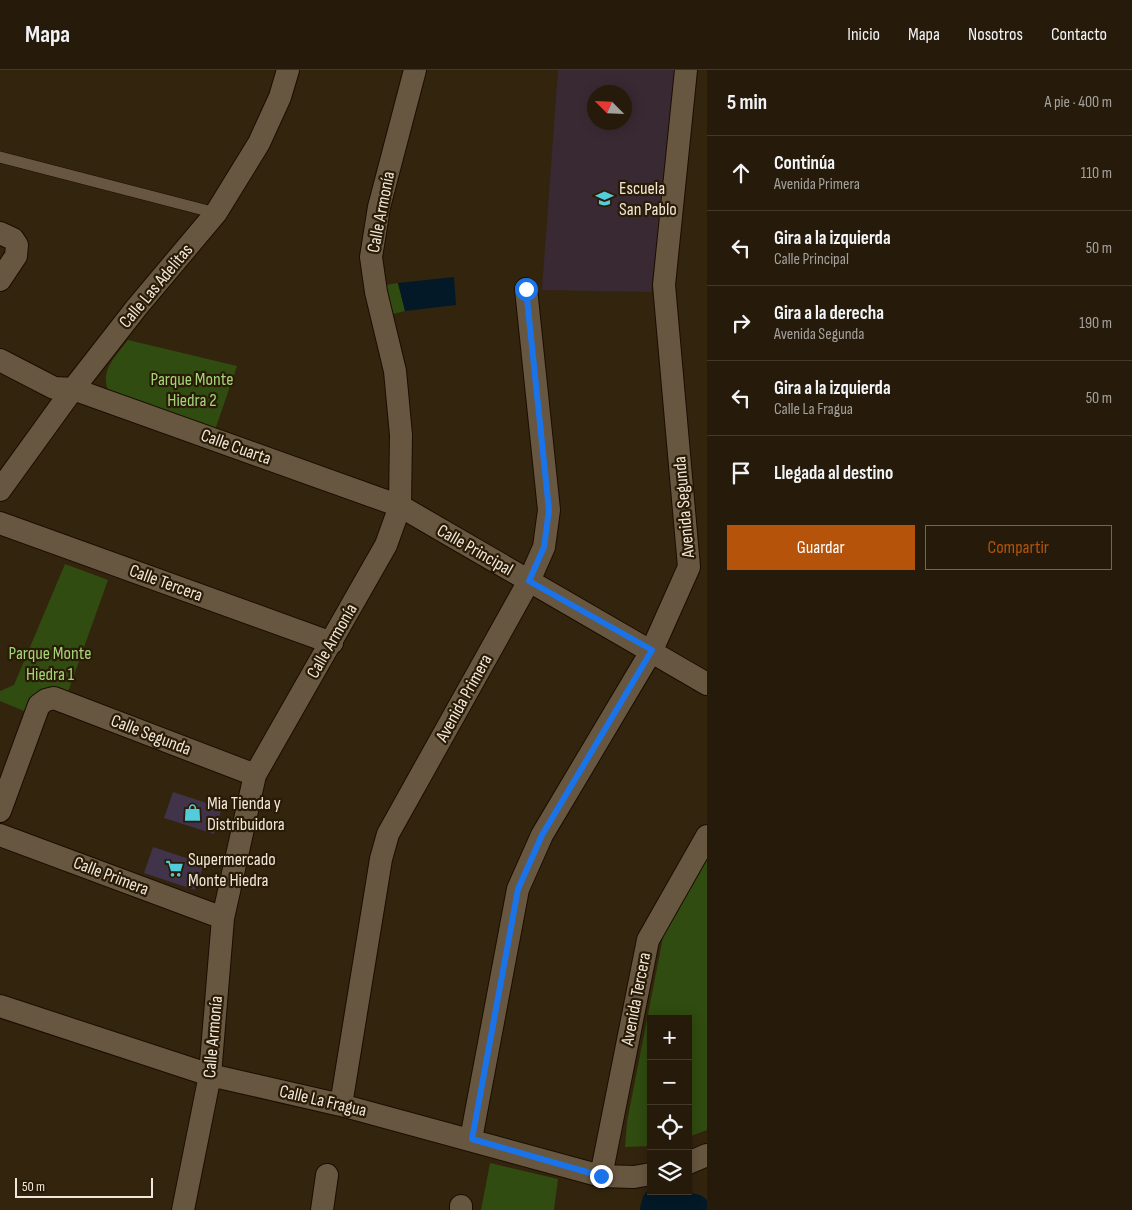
<!DOCTYPE html>
<html lang="es">
<meta charset="utf-8">
<style>
:root{--surface:#261b0a;--page:#2e2413;--text:#f1f3f6;--muted:#a4a19c;--line:#42392b;--accent:#b45309}
body{margin:0;font-family:"Sofia Sans Condensed",sans-serif;background:var(--page);color:var(--text)}
.controls{position:absolute;right:15px;bottom:15px;display:grid;overflow:hidden;border-radius:0px;box-shadow:0 2px 12px #0003}
.controls button{width:45px;height:45px;display:grid;place-items:center;padding:0;border:0;border-bottom:1px solid var(--line);background:var(--surface);color:var(--text);font:25px sans-serif}
.compass{position:absolute;left:587px;top:15px;width:45px;height:45px;border-radius:50%;background:var(--surface);box-shadow:0 2px 12px #0003;rotate:294deg}
.scale{position:absolute;left:15px;bottom:12px;width:138px;box-sizing:border-box;padding-left:5px;border:2px solid #f0e6d9;border-top:0;font-size:14px;line-height:18px;white-space:nowrap;color:#f0e6d9;-webkit-text-stroke:4px #291b05;paint-order:stroke}
.stop{position:absolute;width:15px;height:15px;margin:-11px;border:4px solid #1a73e8;border-radius:50%;background:#fff}
.stop.end{background:#1a73e8;border-color:#fff;box-shadow:0 1px 5px #0008}
.list{margin:0;padding:0;list-style:none}
h2{display:flex;justify-content:space-between;align-items:center;height:65px;margin:0;padding:0 20px;font-size:21px}
h2 small{font-size:16px;font-weight:400;color:var(--muted)}
.list li{display:grid;grid-template-columns:32px 1fr auto;gap:15px;align-items:center;box-sizing:border-box;height:75px;padding:0 20px;border-top:1px solid var(--line)}
.list b{display:block;font-size:19px;white-space:nowrap}
.list p{margin:0;font-size:16px;white-space:nowrap;color:var(--muted)}
.list em{font-size:16px;font-style:normal;color:var(--muted)}
.actions{display:flex;gap:10px;padding:15px 20px}
.actions a{flex:1;padding:11px 0;border:1px solid var(--accent);border-radius:0px;text-align:center;font-size:18px;color:var(--accent)}
.actions .main{background:var(--accent);color:#fff}
.icon{flex:none;width:28px;height:28px;fill:none;stroke:currentColor;stroke-width:2;stroke-linecap:round;stroke-linejoin:round}
.map{position:relative;flex:none;width:707px;height:1140px;overflow:hidden}
header{display:flex;align-items:center;gap:30px;box-sizing:border-box;height:70px;padding:0 25px;background:var(--surface);border-bottom:1px solid var(--line)}
header strong{font-size:24px}
nav{display:flex;gap:28px;margin-inline-start:auto;font-size:18px}
main{display:flex}
aside{flex:1;background:var(--surface)}
.map>svg:first-child{display:block}
</style>
<header>
<strong>Mapa</strong>
<nav><a>Inicio</a><a>Mapa</a><a>Nosotros</a><a>Contacto</a></nav>
</header>
<main>
<div class="map">
<svg width="707" height="1140" viewBox="0 0 707 1140">
<rect width="100%" height="100%" fill="#33240e"/>
<path fill="#392933" fill-rule="evenodd" d="M558,0H677L651,222L542,220ZM594,22H624V52H594Z"/>
<path fill="#304c10" d="M398,213L405,241L393,244L386,215Z
M128,270L237,296L214,363L108,320C100,300 116,286 128,270Z
M65,494L108,510L68,622L32,630L24,641L0,631V621L14,615Z
M707,786V1060L688,1067V949H651V1076L625,1077L627,1052L664,862Z
M490,1093L558,1109L554,1140H481Z"/>
<path fill="#031927" d="M454,207L456,235L405,241L398,213Z"/>
<g fill="none" stroke-linecap="round" stroke-linejoin="round">
<path stroke="#031927" stroke-width="32" d="M656,1140L658,1133L694,1140"/>
</g>
<path fill="#413349" d="M173,722L222,738L214,764L164,748Z
M153,777L204,794L195,820L144,803Z"/>
<g fill="none" stroke-linecap="round" stroke-linejoin="round">
<defs>
<path id="service" d="M0,87L216,143"/>
<path id="minor" d="M0,163L13,169L17,175L16,186L0,210
M0,290L54,318L73,319L400,436L707,614
M0,420L73,319L137,237L216,143L259,73L280,27L288,0
M0,453L332,573
M0,741L39,635L46,630L54,628L255,705
M0,765L223,848
M0,936L210,1005L341,1035L601,1106L634,1107L651,1104
M341,1035L381,789L388,764L529,511L544,477L549,440L526,219
M471,1069L518,819L542,765L652,580L689,497L664,215L686,0
M688,1093L707,1085
M601,1106L648,870L707,766
M183,1140L210,1005L223,848L255,705L386,475L400,436L401,365L395,301L376,222L371,187L379,137L415,0
M322,1140L327,1105
M461,1140V1136"/>
</defs>
<use href="#service" stroke="#1b0d00" stroke-width="12"/>
<use href="#minor" stroke="#1b0d00" stroke-width="24"/>
<use href="#service" stroke="#685740" stroke-width="11"/>
<use href="#minor" stroke="#685740" stroke-width="22"/>
</g>
<g fill="none" stroke-linecap="round" stroke-linejoin="round">
<path stroke="#1a73e8" stroke-width="6" d="M526,219L549,440L544,477L529,511L652,580L542,765L518,819L472,1069L601,1106"/>
</g>
<defs>
<symbol id="school-bare" viewBox="-9 -9 18 18"><path d="M0-5L7-2L0 1L-7-2ZM-4 1L0 2.5L4 1V4Q0 6-4 4Z" fill="#52cbda" stroke="#291b05" stroke-width="2.5" paint-order="stroke"/></symbol>
<symbol id="shop-bare" viewBox="-9 -9 18 18"><path d="M-5-2.5h2.3a2.7 3.5 0 0 1 5.4 0H5L5.5 6h-11ZM-1.5-2.5h3a1.5 2.3 0 0 0-3 0Z" fill="#52cbda" stroke="#291b05" stroke-width="2.5" paint-order="stroke"/></symbol>
<symbol id="supermarket-bare" viewBox="-9 -9 18 18"><path d="M-6-5.5h2.5l.6 2H6L4.5 2H-2.5L-4.4-4H-6ZM-1.5 3.2a1.3 1.3 0 1 0 .1 0ZM3 3.2a1.3 1.3 0 1 0 .1 0Z" fill="#52cbda" stroke="#291b05" stroke-width="2.5" paint-order="stroke"/></symbol>
</defs>
<g fill-rule="evenodd">
<use href="#school-bare" x="592" y="116" width="25" height="25"/>
<use href="#shop-bare" x="180" y="730" width="25" height="25"/>
<use href="#supermarket-bare" x="162" y="786" width="25" height="25"/>
</g>
<g text-anchor="middle" dominant-baseline="central" stroke-width="4.5" stroke-linejoin="round" paint-order="stroke">
<g font-size="18" fill="#f0e6d9" stroke="#291b05" text-anchor="start">
<text x="619" y="118">Escuela<tspan x="619" dy="21">San Pablo</tspan></text>
<text x="207" y="733">Mia Tienda y<tspan x="207" dy="21">Distribuidora</tspan></text>
<text x="188" y="789">Supermercado<tspan x="188" dy="21">Monte Hiedra</tspan></text>
</g>
<g font-size="18" fill="#f0e6d9" stroke="#291b05">
<text transform="translate(381 142) rotate(-79)">Calle Armonía</text>
<text transform="translate(156 216) rotate(-50)">Calle Las Adelitas</text>
<text transform="translate(236 377) rotate(20)">Calle Cuarta</text>
<text transform="translate(684 437) rotate(-95)">Avenida Segunda</text>
<text transform="translate(475 480) rotate(30)">Calle Principal</text>
<text transform="translate(166 513) rotate(20)">Calle Tercera</text>
<text transform="translate(332 571) rotate(-60)">Calle Armonía</text>
<text transform="translate(464 628) rotate(-61)">Avenida Primera</text>
<text transform="translate(151 665) rotate(21)">Calle Segunda</text>
<text transform="translate(111 806) rotate(21)">Calle Primera</text>
<text transform="translate(636 929) rotate(-79)">Avenida Tercera</text>
<text transform="translate(213 967) rotate(-85)">Calle Armonía</text>
<text transform="translate(323 1031) rotate(13)">Calle La Fragua</text>
</g>
<g font-size="18" fill="#a4d579" stroke="#291b05">
<text x="192" y="309">Parque Monte<tspan x="192" dy="21">Hiedra 2</tspan></text>
<text x="50" y="583">Parque Monte<tspan x="50" dy="21">Hiedra 1</tspan></text>
</g>
</g>
</svg>
<div class="controls">
<button>+</button>
<button>−</button>
<button><svg class="icon" aria-label="locate" viewBox="0 0 24 24"><circle cx="12" cy="12" r="6"/><path d="M12 2v4M12 18v4M2 12h4M18 12h4"/></svg></button>
<button><svg class="icon" aria-label="layers" viewBox="0 0 24 24"><path d="M12 4l9 5-9 5-9-5zM3 14l9 5 9-5"/></svg></button>
</div>
<svg class="compass" viewBox="-18 -18 36 36"><path d="M0-13l5 13h-10z" fill="#e53935"/><path d="M0 13l5-13h-10z" fill="#a4a19c"/></svg>
<div class="scale">50 m</div>
<div class="stop" style="left:526px;top:219px"></div>
<div class="stop end" style="left:601px;top:1106px"></div>
</div>
<aside>
<h2>5 min<small>A pie · 400 m</small></h2>
<ul class="list">
<li><svg class="icon" aria-label="ahead" viewBox="0 0 24 24"><path d="M12 20V5M6 11l6-6 6 6"/></svg><div><b>Continúa</b><p>Avenida Primera</p></div><em>110 m</em></li>
<li><svg class="icon" aria-label="left" viewBox="0 0 24 24"><path d="M17 20v-9H6M10 6l-5 5 5 5"/></svg><div><b>Gira a la izquierda</b><p>Calle Principal</p></div><em>50 m</em></li>
<li><svg class="icon" aria-label="right" viewBox="0 0 24 24"><path d="M7 20v-9h11M14 6l5 5-5 5"/></svg><div><b>Gira a la derecha</b><p>Avenida Segunda</p></div><em>190 m</em></li>
<li><svg class="icon" aria-label="left" viewBox="0 0 24 24"><path d="M17 20v-9H6M10 6l-5 5 5 5"/></svg><div><b>Gira a la izquierda</b><p>Calle La Fragua</p></div><em>50 m</em></li>
<li><svg class="icon" aria-label="arrive" viewBox="0 0 24 24"><path d="M6 21V4h12l-3 4 3 4H6"/></svg><div><b>Llegada al destino</b></div></li>
</ul>
<div class="actions"><a class="main">Guardar</a><a>Compartir</a></div>
</aside>
</main>
